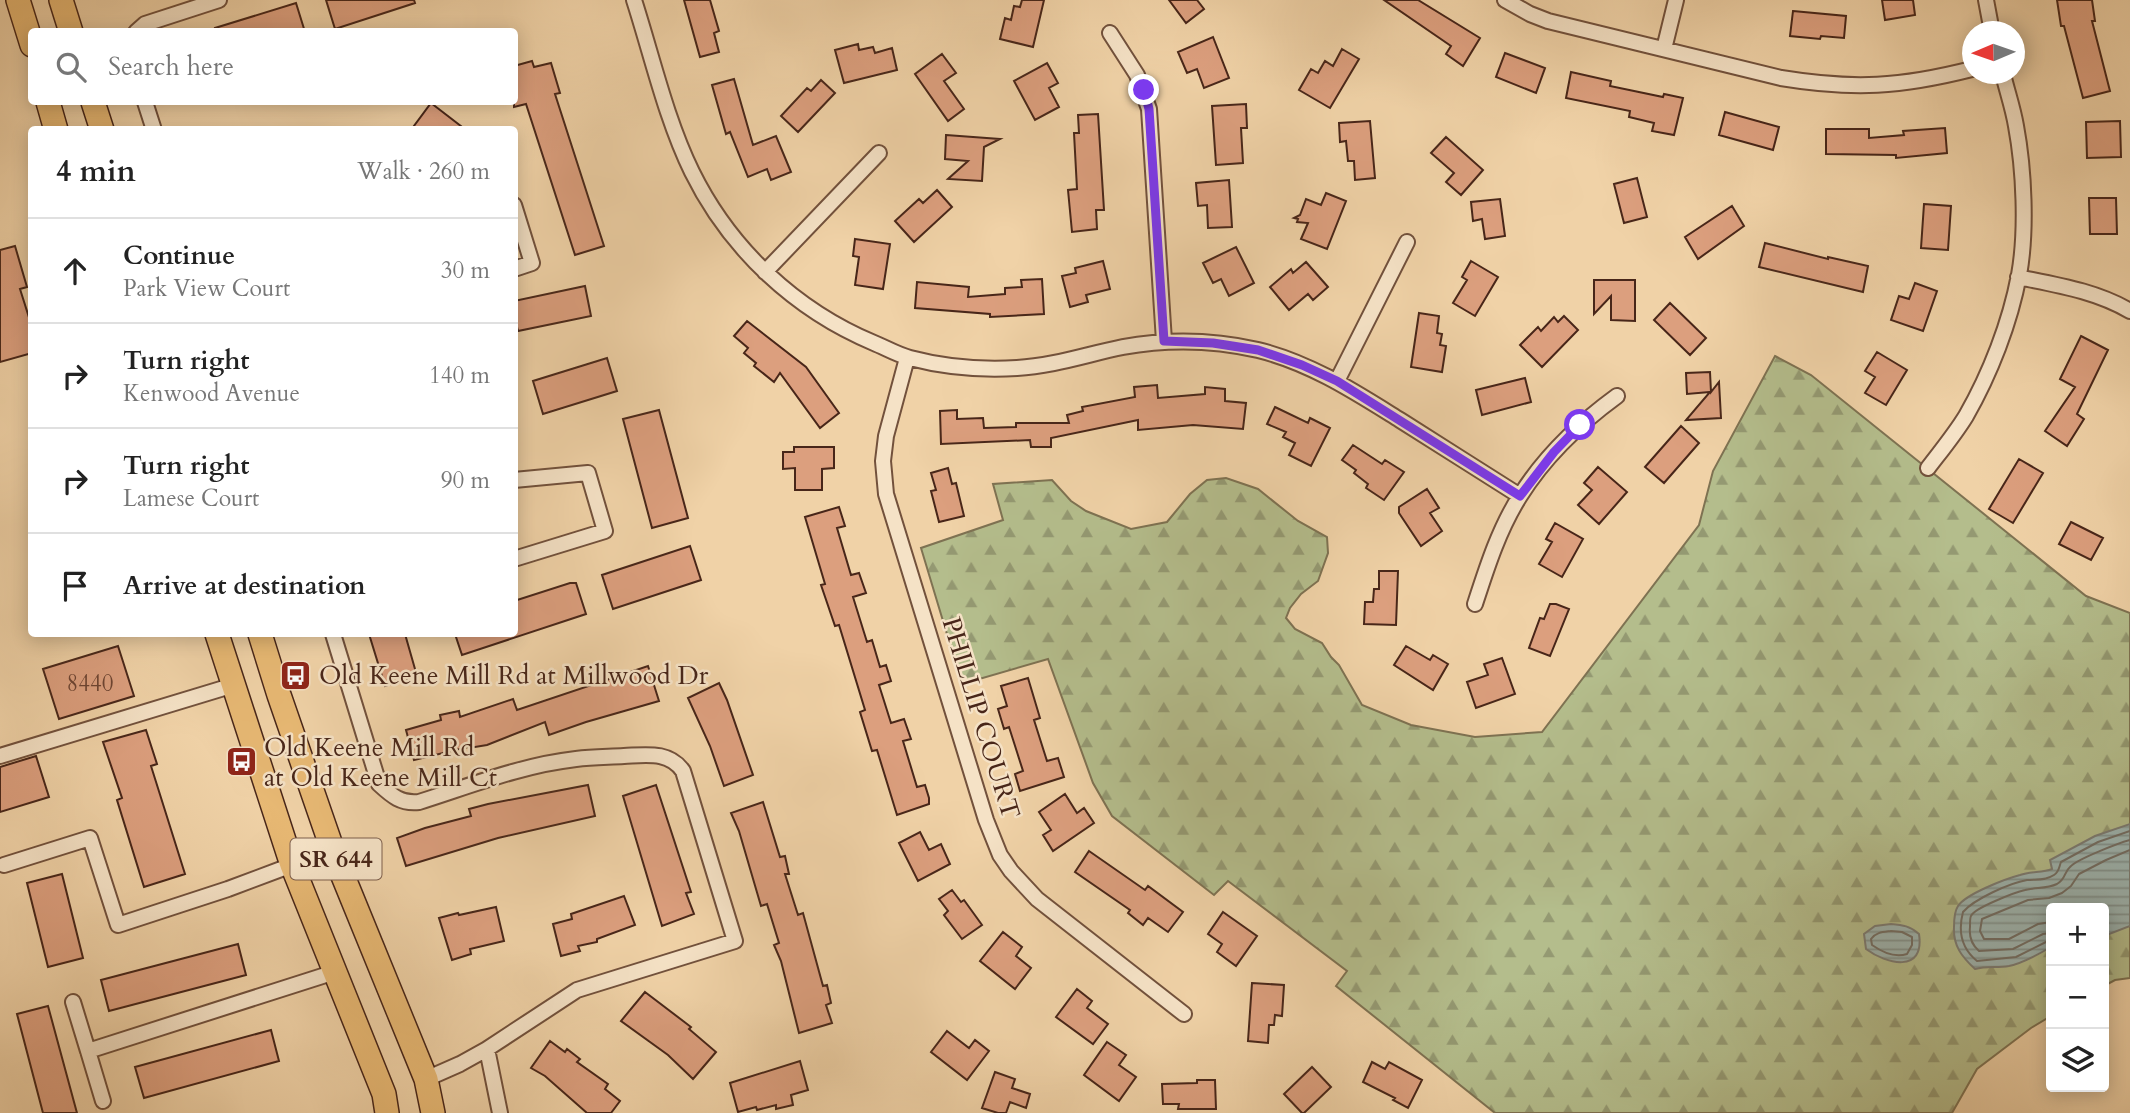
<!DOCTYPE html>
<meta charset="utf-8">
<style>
:root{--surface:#fff;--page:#f2f2f2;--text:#222;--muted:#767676;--line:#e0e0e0}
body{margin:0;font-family:Cardo,serif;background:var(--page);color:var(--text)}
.controls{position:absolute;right:21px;bottom:21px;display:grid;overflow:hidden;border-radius:7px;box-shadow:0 4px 18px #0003}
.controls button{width:63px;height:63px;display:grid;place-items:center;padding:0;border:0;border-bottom:2px solid var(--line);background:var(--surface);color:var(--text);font:35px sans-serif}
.compass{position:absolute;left:1962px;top:21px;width:63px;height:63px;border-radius:50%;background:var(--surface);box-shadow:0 4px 18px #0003;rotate:268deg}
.stop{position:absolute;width:21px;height:21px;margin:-16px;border:5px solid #7c3aed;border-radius:50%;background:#fff}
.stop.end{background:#7c3aed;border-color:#fff;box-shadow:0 2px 7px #0008}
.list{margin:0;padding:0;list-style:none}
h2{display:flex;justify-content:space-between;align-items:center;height:91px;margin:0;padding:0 28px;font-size:30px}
h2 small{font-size:23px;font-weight:400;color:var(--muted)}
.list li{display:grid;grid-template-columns:46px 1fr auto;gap:21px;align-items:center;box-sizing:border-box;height:105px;padding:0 28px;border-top:2px solid var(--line)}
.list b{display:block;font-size:26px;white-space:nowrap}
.list p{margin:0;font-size:23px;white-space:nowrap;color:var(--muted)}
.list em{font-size:23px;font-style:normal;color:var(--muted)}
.icon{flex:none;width:38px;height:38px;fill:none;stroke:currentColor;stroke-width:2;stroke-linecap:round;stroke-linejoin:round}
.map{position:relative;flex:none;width:2130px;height:1113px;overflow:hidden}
.search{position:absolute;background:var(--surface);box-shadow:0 4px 18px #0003;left:28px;top:28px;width:490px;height:77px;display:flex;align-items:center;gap:18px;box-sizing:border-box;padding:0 24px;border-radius:7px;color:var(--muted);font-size:26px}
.panel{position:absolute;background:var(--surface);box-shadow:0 4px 18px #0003;left:28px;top:126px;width:490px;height:511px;border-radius:7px}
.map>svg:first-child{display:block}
</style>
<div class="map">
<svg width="2130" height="1113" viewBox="0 0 2130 1113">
<defs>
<pattern id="forest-firs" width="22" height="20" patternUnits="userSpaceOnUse" patternTransform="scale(1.75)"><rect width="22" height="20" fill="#b4bd8c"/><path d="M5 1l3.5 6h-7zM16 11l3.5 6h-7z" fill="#949972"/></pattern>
<pattern id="water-rules" width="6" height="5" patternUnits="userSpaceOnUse" patternTransform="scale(1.75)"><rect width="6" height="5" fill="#9db5b1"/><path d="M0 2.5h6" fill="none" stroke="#82938f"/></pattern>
</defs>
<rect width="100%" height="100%" fill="#f0d2a7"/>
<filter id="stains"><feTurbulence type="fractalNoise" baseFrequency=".00286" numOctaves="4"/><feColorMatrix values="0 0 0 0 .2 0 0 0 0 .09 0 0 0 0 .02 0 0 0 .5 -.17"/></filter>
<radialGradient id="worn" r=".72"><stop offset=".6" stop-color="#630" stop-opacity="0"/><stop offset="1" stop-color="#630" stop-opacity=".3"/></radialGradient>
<path fill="url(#forest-firs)" stroke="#7e7252" stroke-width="2" d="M1775,356L1811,375L2086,596L2130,613V978L2115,980L2104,986V908H2051V1016L2031,1028L1977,1069L1952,1113H1495L1336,986L1347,971L1228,881L1214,895L1112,816L1093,783L1048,659L962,684L921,548L1003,520L993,484L1052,480L1071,501L1086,511L1131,529L1167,522L1190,494L1207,480L1226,478L1258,489L1298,521L1327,537L1328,553L1318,581L1301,594L1290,608L1286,618L1295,629L1322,643L1331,657L1339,665L1362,705L1411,725L1475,737L1542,732L1699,525L1713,471Z"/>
<path fill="url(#water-rules)" stroke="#7b7c74" stroke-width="2" d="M2130,824V926L2104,936V908H2051V947C2039,954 2023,963 2009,966C1997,968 1987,966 1975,969C1962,957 1953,946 1954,927C1954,921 1954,912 1958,906C1966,894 2005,879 2020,875C2031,871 2042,873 2052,869L2050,860L2095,836Z
M1891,924C1903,925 1910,926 1919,934C1925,974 1886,964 1866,949L1864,934L1875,926Z"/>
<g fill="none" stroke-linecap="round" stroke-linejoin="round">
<path stroke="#726e65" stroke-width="2" d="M2051,922L2038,924L2009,939H1984L1980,931L1982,919L2028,900L2049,898L2062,893L2071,886L2079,874L2106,860L2130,850
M1891,931L1902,932L1912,937V945L1907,954C1895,958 1882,952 1872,945L1871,939C1876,932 1883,932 1891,931Z
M2051,933L2043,934L2013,949L1979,951C1972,945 1969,936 1970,927C1970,925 1970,917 1971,916C1974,908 2016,892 2025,890C2036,887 2046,889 2057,884C2066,879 2064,872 2070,867C2077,859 2119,843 2130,840
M2051,941L2046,942L2016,957L1977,961C1961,948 1958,931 1963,912C1974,899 2010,883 2027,880C2036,879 2045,881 2054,875C2059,872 2059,867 2061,862L2098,842L2130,831"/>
</g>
<path fill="#dc9f7e" stroke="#482619" stroke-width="2" d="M326,0H414L415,3L335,29Z
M684,0H710L719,31L714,33L719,52L700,57Z
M1022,0H1044L1033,47L1000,39L1005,18L1011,20L1014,6L1020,7Z
M1169,0H1197L1204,9L1186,23Z
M1384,0H1418L1480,38L1463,66L1446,54L1451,46Z
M1882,0H1913L1915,15L1885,20Z
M2057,0H2092L2095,21H2092L2110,91L2083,98L2064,26H2061Z
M296,3L305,32H216L215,28Z
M1793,11L1846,16L1844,38L1821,36L1820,39L1790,36Z
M1213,37L1229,78L1204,88L1197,69L1187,73L1178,52Z
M858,44L859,50L873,47L875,53L892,48L897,70L844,83L835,50Z
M1342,49L1359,59L1330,108L1299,90L1311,69L1318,73L1325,61L1333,66Z
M1505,53L1545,68L1536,93L1496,77Z
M942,54L956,73L944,81L964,109L948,121L915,74Z
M532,61L534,67L551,63L560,93L555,94L604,246L575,255L526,104L514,107V66Z
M1047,63L1058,83L1049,88L1059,107L1035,120L1014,81Z
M1571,72L1611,81L1610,86L1663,97L1664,94L1683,98L1674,135L1652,131L1654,123L1629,117L1630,111L1566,98Z
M734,79L753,145L776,136L791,172L771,180L767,169L748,177L730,132L726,134L712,85Z
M821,80L835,93L798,132L781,116L807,88L811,91Z
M431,103L466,130H411Z
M1246,104L1247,128H1241L1243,163L1216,165L1212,106Z
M1725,112L1779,127L1773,150L1719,135Z
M1098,114L1104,210H1096L1097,229L1072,232L1068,190L1077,189L1074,133H1079L1078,115Z
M1370,121L1375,178L1355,180L1354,161H1348L1346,141L1340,142L1339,123Z
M2120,121L2121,157L2087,158L2086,122Z
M1945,128L1947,153L1896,158V155L1826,154V129H1869V138L1904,135L1903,131Z
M946,135L1000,139L984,147L982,181L948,179L968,161L945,159Z
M1446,137L1483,170L1461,195L1446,182L1454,173L1431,153Z
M1637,178L1647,217L1624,223L1614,184Z
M1229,180L1232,227L1208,228L1207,205L1198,206L1196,183Z
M937,190L952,207L914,242L895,221L919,199L923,203Z
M1326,193L1346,201L1327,249L1301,239L1308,223L1297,222L1298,219L1294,218L1300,215L1306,199L1321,205Z
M2089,198H2116L2117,234H2090Z
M1500,199L1505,236L1485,239L1482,219L1473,221L1471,202Z
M1924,204L1951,206L1948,250L1921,248Z
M1732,206L1744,226L1698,259L1685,237Z
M855,239L890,244L883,289L855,285L859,257L853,256Z
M1765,243L1828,259V257L1868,266L1863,292L1759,267Z
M15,246L27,287L20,289L32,327V353L0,362V250Z
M1236,247L1254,283L1229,296L1221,279L1213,283L1203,263Z
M1103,261L1110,289L1086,295L1088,302L1070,307L1062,276L1076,273L1075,268Z
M1471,261L1498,277L1475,316L1453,303L1467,280L1462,277Z
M1306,262L1328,287L1313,300L1308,294L1289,310L1270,287L1291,269L1293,273Z
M1042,279L1044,314L990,317V314L915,308L917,282L969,287L968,297L1005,294V288L1022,287L1021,280Z
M1594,280H1635V321L1611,320V296L1594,314Z
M1915,283L1937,291L1923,331L1891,320L1899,296L1909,299Z
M585,286L591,316L518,331L514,315V301Z
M1670,303L1706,338L1690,355L1654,320Z
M1419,313L1439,316L1437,333L1442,334L1440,345L1446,346L1442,372L1411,367Z
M1564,316L1578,330L1542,367L1520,345L1538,327L1541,331L1554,317L1558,322Z
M747,321L806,367L839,413L820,428L780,373L774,382L754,366L756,363L744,353L748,348L734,336Z
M2081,336L2108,350L2077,414L2084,419L2067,446L2045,431L2075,387L2060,379Z
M1877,352L1907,370L1886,405L1865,393L1875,377L1865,371Z
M607,358L617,391L543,414L533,381Z
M1710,372L1711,392L1719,382L1721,418L1686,420L1710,392L1687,394L1686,373Z
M1525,378L1531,402L1482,415L1476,390Z
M1157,385L1158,398L1205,394V387L1225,389V401L1246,403L1243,429L1193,425L1138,430V420L1051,438V447H1031L1030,440L941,444L940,411L957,410V419L983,418L984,428L1016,427V423H1069L1067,415L1083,411L1082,407L1135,397L1134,387Z
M1275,407L1308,423L1310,418L1330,428L1311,466L1289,455L1295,443L1283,437L1286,432L1267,424Z
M659,410L688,518L652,528L623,419Z
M1681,426L1699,443L1664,483L1645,467Z
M1353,445L1382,464L1385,460L1404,472L1384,500L1366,488L1368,484L1354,473L1356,470L1342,460Z
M794,447H834V468L822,469V490H795V468L783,469V452H794Z
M2019,459L2043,473L2013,523L1989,509Z
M1598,467L1627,492L1599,524L1578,505L1592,490L1584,483Z
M948,468L952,484L956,483L964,516L939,522L931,491L936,490L931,473Z
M1427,489L1439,508L1430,513L1442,531L1421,546L1399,513V507Z
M839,507L845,526L837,528L851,575L859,573L866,593L853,597L867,642L872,640L880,667L886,665L891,681L879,685L891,723L904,719L911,739L903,741L917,787L925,785L929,798V804L897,815L877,750L872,751L860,712L865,710L839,625L835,626L821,585L825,584L805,517Z
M2071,522L2103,538L2091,560L2059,544Z
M1555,523L1583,539L1562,577L1539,564L1552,542L1546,539Z
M690,546L701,580L613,609L602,575Z
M1379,571H1398L1396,625L1364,624L1365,602H1373L1374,589H1379Z
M570,583H576L586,614L462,655L455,634H514V601Z
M1550,604H1556L1569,609L1550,656L1529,648L1540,618L1544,619Z
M369,634H405L417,676L385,686Z
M118,646L134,696L59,719L43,669Z
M1406,646L1430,660L1433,655L1448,664L1433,690L1394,665Z
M1502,658L1515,694L1476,708L1467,682L1488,675L1484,664Z
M648,666L659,701L586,722L549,735L545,722L487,745L469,748L468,747L414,760L406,730L441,720L440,715L459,711L460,717L513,699L517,710Z
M1028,678L1040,718L1034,720L1047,761L1058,758L1064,777L1020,791L1015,774L1023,771L1009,727L1004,729L998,709L1007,706L1001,686Z
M719,683L727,700L753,775L724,786L710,746L688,698Z
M146,730L157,764L151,766L185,874L144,887L117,800L122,798L103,742Z
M36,756L49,797L0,812V767Z
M588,785L595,816L498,838L406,866L397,838L425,828L471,816L469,809L488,804Z
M656,785L691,892L686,893L694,914L662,926L623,796Z
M1065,794L1077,813L1084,808L1094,823L1053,851L1043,835L1051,830L1039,812Z
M763,802L780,857L785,856L789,874H785L798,915L803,913L823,986L827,985L831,1003L826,1005L832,1023L799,1033L781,961L774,945L779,943L767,904L761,906L739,831L731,813Z
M920,832L929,850L941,844L950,864L918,881L899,843Z
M1089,851L1145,890L1148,886L1183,912L1168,932L1148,918L1143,925L1128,913L1130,910L1075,872Z
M62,874L83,958L48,967L27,883Z
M952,890L961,902L964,900L982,925L962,939L944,915L948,911L939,899Z
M624,896L635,925L597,939V942L578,946L580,951L561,956L553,924L572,919L571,914Z
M496,907L504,941L470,949L471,954L452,960L439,918L458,913L459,915Z
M1223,912L1257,936L1236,966L1217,952L1222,944L1208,934Z
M1003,932L1022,947L1016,956L1031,968L1015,989L980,961Z
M238,944L246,975L109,1011L101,980Z
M1252,983L1284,985L1282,1016L1275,1015L1274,1025H1269L1268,1043L1248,1041Z
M1077,989L1092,1001L1087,1008L1108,1024L1093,1044L1056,1017Z
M645,992L691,1027L689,1029L716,1052L693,1079L668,1055L621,1021Z
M48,1006L77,1113H43L17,1014Z
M271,1030L279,1061L144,1098L135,1067Z
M947,1031L969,1048L975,1040L989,1051L967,1080L931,1052Z
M550,1041L565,1052L567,1049L580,1059L577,1062L608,1084L605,1089L620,1101L611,1113H587L545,1076L531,1068Z
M1107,1042L1126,1055L1119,1065L1136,1077L1119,1101L1084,1075Z
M800,1061L808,1090L791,1095L793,1105L776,1109V1105L757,1110L756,1107L738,1112L730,1083Z
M1372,1062L1385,1069L1389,1062L1422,1080L1408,1108L1393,1100L1395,1098L1363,1082Z
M1312,1067L1331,1087L1304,1113H1302L1284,1094Z
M995,1072L1015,1079L1012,1088L1030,1094L1026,1108L1010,1102L1006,1113H998L982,1108Z
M1197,1080H1215L1216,1109H1178L1179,1104H1163L1162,1084L1197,1083Z"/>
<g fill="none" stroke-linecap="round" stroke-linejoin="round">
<defs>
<path id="minor" d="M634,0C652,56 666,119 692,172C730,249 795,310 874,343C886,348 898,355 910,358C944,367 983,370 1017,368C1054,366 1088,354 1123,347C1167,339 1214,340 1258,350C1311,363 1355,392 1400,420C1440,445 1480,471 1520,496
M1505,0L1530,14L1548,21L1781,78C1854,90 1901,87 1972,69
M1986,0L1992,32
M136,32L145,24L219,0
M1110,33L1137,75L1149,109L1164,341
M1664,49L1676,0
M145,102L154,130
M514,205L532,263L514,269
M765,272L879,153
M2018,277C2057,285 2096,291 2130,311
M907,358L886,436L883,461L886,494L986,820L1000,855L1011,871L1037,899L1184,1014
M1337,381L1407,242
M1928,468C1941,451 1955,434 1966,416C1990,374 2010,323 2019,275C2027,231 2024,169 2016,126C2013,108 2007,91 2003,74
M514,480L588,473L605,531L514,559
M1475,604C1487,567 1499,529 1520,496C1545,456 1580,423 1617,396
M333,634L379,784C392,796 401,804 419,802C470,786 522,765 576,759C592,757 608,757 624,756C647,755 669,751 683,771L735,941L577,990L487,1049L460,1064L426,1079
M0,756L234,685
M4,865L90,838L118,925L228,889L292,865
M73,1002L88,1051
M487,1049L500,1113
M103,1101L88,1051L335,972"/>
<path id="primary" d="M18,0L32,45
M61,0L71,32
M48,102L56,130
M93,102L102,130
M217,634L292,865L384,1094L387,1113
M260,634L279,695L334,854L426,1079L433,1113"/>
</defs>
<use href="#minor" stroke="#72513c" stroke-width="18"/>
<use href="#primary" stroke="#482619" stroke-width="26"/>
<use href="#minor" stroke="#f5e2c6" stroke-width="14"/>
<use href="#primary" stroke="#e8b974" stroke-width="23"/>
</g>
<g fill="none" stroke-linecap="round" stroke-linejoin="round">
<path stroke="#7c3aed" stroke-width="9" d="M1144,90L1149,109L1164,341L1213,343L1258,350L1302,365L1337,381L1520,496L1554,452L1580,425"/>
</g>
<defs>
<symbol id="bus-square" viewBox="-11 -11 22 22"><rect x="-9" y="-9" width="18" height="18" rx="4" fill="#8f2418" stroke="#f5e2c6"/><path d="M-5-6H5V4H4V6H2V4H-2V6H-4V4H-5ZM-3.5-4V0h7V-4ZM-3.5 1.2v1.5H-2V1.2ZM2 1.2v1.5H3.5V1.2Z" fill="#fff"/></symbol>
</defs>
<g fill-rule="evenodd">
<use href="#bus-square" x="278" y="658" width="35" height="35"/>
<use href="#bus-square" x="224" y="744" width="35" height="35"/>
</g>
<g text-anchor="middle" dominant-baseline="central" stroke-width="5" stroke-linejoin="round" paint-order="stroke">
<g font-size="23" fill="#6d4432">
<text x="90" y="683">8440</text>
</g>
<rect fill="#f5e2c6" stroke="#7c5e4d" stroke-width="2" x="290.5" y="838.5" width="91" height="41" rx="5"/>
<g font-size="24" font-weight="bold" fill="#482619">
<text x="336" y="859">SR 644</text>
</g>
<g font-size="26" fill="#482619" stroke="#f5e2c6" text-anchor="start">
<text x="319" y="675">Old Keene Mill Rd at Millwood Dr</text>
<text x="264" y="747">Old Keene Mill Rd<tspan x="264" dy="30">at Old Keene Mill Ct</tspan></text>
</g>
<g font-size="26" fill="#482619" stroke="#f5e2c6">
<text transform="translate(981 718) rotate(73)">PHILLIP COURT</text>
</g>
</g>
<rect width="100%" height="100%" filter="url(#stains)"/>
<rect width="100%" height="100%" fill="url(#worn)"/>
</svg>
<div class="controls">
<button>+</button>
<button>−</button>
<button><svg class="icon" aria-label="layers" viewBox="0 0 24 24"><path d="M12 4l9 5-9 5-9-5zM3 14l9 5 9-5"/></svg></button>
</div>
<svg class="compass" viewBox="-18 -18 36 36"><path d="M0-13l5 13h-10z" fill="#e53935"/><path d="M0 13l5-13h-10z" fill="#767676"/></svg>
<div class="stop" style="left:1580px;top:425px"></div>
<div class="stop end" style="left:1144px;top:90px"></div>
<div class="search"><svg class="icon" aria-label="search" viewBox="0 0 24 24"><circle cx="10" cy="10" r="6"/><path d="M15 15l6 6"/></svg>Search here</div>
<section class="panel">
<h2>4 min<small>Walk · 260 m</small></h2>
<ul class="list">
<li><svg class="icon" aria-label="ahead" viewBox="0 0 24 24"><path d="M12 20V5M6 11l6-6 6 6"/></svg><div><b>Continue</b><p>Park View Court</p></div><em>30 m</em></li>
<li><svg class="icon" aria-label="right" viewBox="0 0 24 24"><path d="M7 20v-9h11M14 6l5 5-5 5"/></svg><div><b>Turn right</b><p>Kenwood Avenue</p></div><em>140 m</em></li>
<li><svg class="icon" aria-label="right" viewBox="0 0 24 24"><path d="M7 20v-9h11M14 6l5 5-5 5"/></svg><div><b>Turn right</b><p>Lamese Court</p></div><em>90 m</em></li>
<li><svg class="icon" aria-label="arrive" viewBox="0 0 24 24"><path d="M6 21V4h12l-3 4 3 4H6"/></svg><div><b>Arrive at destination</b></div></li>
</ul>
</section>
</div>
